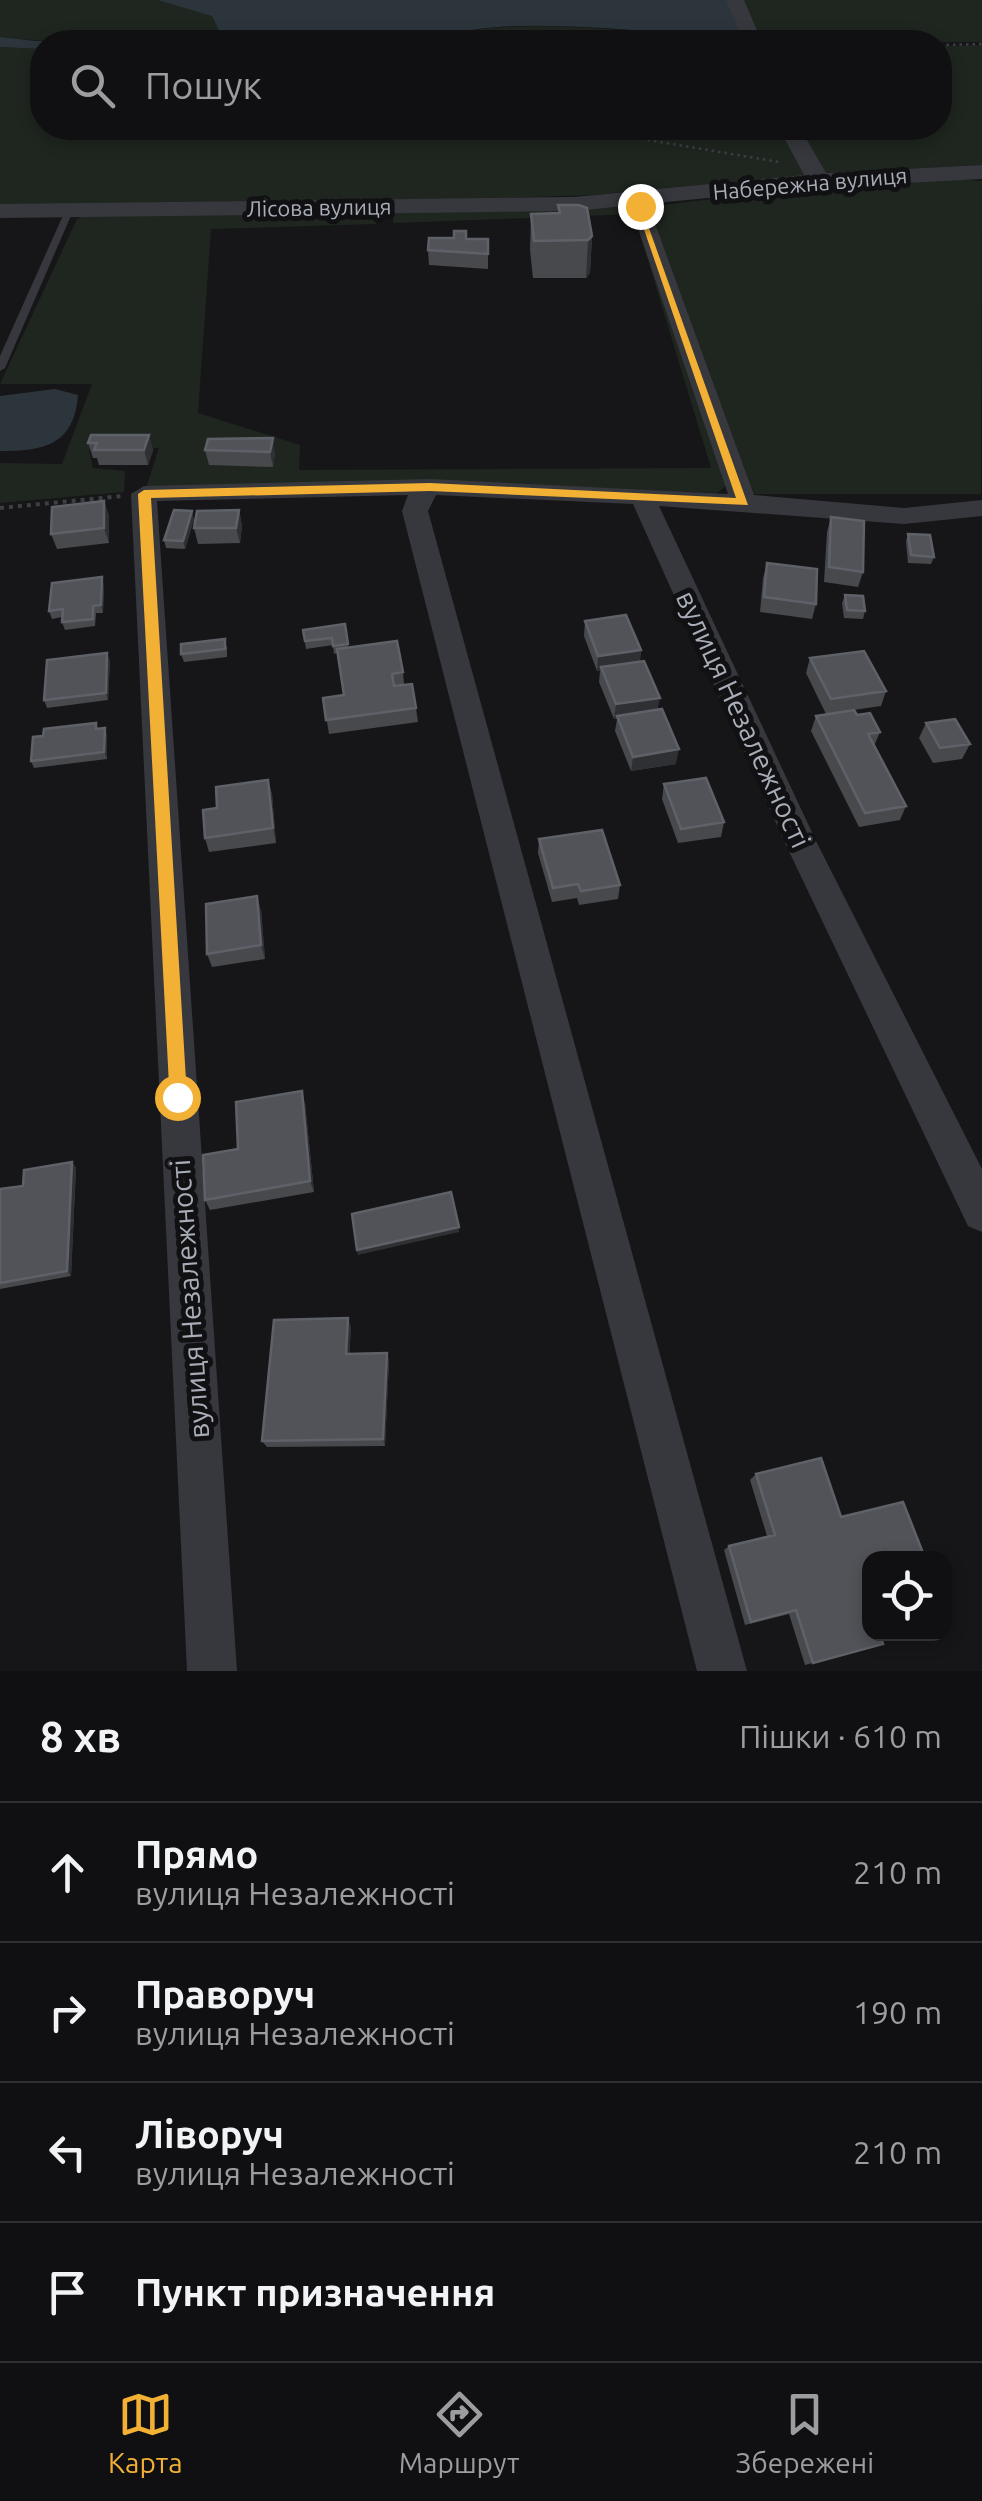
<!DOCTYPE html>
<html lang="uk">
<meta charset="utf-8">
<style>
:root{--surface:#101012;--page:#19191b;--text:#f1f3f6;--muted:#9c9d9f;--line:#303032;--accent:#f2b134}
body{margin:0;font-family:Ubuntu,sans-serif;background:var(--page);color:var(--text)}
.controls{position:absolute;right:30px;bottom:30px;display:grid;overflow:hidden;border-radius:20px;box-shadow:0 5px 15px #0003}
.controls button{width:90px;height:90px;display:grid;place-items:center;padding:0;border:0;border-bottom:2px solid var(--line);background:var(--surface);color:var(--text);font:50px sans-serif}
.stop{position:absolute;width:30px;height:30px;margin:-22px;border:8px solid #f2b134;border-radius:50%;background:#fff}
.stop.end{background:#f2b134;border-color:#fff;box-shadow:0 2px 10px #0008}
.list{margin:0;padding:0;list-style:none}
h2{display:flex;justify-content:space-between;align-items:center;height:130px;margin:0;padding:0 40px;font-size:42px}
h2 small{font-size:32px;font-weight:400;color:var(--muted)}
.list li{display:grid;grid-template-columns:65px 1fr auto;gap:30px;align-items:center;box-sizing:border-box;height:140px;padding:0 40px;border-top:2px solid var(--line)}
.list b{display:block;font-size:38px;white-space:nowrap}
.list p{margin:0;font-size:32px;white-space:nowrap;color:var(--muted)}
.list em{font-size:32px;font-style:normal;color:var(--muted)}
.icon{flex:none;width:55px;height:55px;fill:none;stroke:currentColor;stroke-width:2;stroke-linecap:round;stroke-linejoin:round}
.map{position:relative;flex:none;width:982px;height:1671px;overflow:hidden}
.search{position:absolute;background:var(--surface);box-shadow:0 5px 15px #0003;left:30px;right:30px;top:30px;height:110px;display:flex;align-items:center;gap:25px;box-sizing:border-box;padding:0 35px;border-radius:40px;color:var(--muted);font-size:38px}
.sheet{height:690px;background:var(--surface)}
nav{display:flex;justify-content:space-around;align-items:center;box-sizing:border-box;height:140px;border-top:2px solid var(--line);background:var(--surface);font-size:28px;color:var(--muted)}
nav a{display:grid;justify-items:center;gap:5px}
nav .on{color:var(--accent)}
.map>svg:first-child{display:block}
</style>
<div class="map">
<svg width="982" height="1671" viewBox="0 0 982 1671">
<rect width="100%" height="100%" fill="#161618"/>
<path fill="#1e261f" d="M0,0H241L254,28C174,45 82,46 0,37Z
M721,0H730L748,42H438C480,13 647,32 701,38Z
M742,0H982V42H760Z
M982,45V165L821,173L812,164L797,128H940V46Z
M0,47L42,49V128H780L807,175L592,195L502,198L596,197L710,185L585,200L0,208L340,200L0,205Z
M947,178L982,181L981,494H746L646,207L829,185Z
M626,207L633,209L730,483L717,493L431,482L146,488L159,448L89,450L93,468L125,471L124,492L0,503V463L62,464L92,384H0L77,219L83,216L377,212L376,224L211,229L198,413L300,445L299,470L711,468L634,214L393,223L394,213Z"/>
<path fill="#2c353c" d="M158,0H730L746,37C679,38 488,8 438,42C382,42 322,24 267,42H42V49L0,47V37L36,41L209,38L219,30L212,16Z
M55,389L78,395C74,446 43,451 0,451V396Z"/>
<g fill="none" stroke-linecap="round" stroke-linejoin="round">
<path stroke="#3d3f44" stroke-width="2.5" stroke-dasharray="2.5 4" stroke-linecap="butt" d="M483,35L627,36L666,42
M446,42L483,35L493,42
M940,45L982,44
M577,128L779,162"/>
<path stroke="#3d3f44" stroke-width="4" stroke-dasharray="4 5" stroke-linecap="butt" d="M0,508L122,496"/>
<path fill="#37383d" fill-rule="evenodd" d="M69,208L73,211L5,368L0,371V356L65,211Z"/>
<path fill="#37383d" fill-rule="evenodd" d="M637,193L646,199L754,495L904,508L982,500V516L904,524L659,506L817,843L982,1169V1232L968,1226L785,843L633,504L436,495L428,511L747,1671H697L402,511L408,495L157,501L237,1671H187L131,494L144,486L430,479L728,494L628,199Z"/>
<path fill="#37383d" fill-rule="evenodd" d="M726,0H744L762,42H744Z
M779,128H800L826,173L982,165V179L810,188L574,211L0,218V204L574,197L804,175Z"/>
</g>
<path fill="#47494d" d="M558,205L592,236L590,273L586,278H533L530,250L531,214L558,213Z
M466,239H488V269L429,265L428,250Z
M149,435L153,450L148,465H99L97,458H93L88,443Z
M208,439L275,453L273,467L209,465L205,450Z
M104,501L109,516V543L57,549L51,534Z
M239,510L242,526L240,543L198,544L194,528Z
M831,517L863,572L858,587L824,582L827,532Z
M194,519L185,549L166,548L164,540Z
M908,534L934,557L931,564L908,563L906,541Z
M767,563L816,604L812,619L760,612L763,578Z
M104,585L103,613H96L95,626L65,630L62,622V617L52,619L49,611Z
M845,595L865,611L863,619L844,618L842,603Z
M585,621L641,650L640,661L676,764L631,771L615,731L617,719H614L599,682L600,671H597L584,636Z
M345,624L348,647L403,672L404,684L416,708L418,722L329,734L323,698L344,695L337,653L334,654L333,645L306,649L303,630Z
M227,646V657L184,662L181,654Z
M810,658L886,691L881,706L826,714L806,673Z
M110,660L108,700L47,708L44,700Z
M857,715L880,732L874,746L906,806L900,820L859,827L811,731L816,716Z
M96,723L98,729L105,728L107,736V759L34,768L31,761L43,736Z
M926,723L970,744L962,759L933,763L919,738Z
M268,780L272,794L276,843L209,852L205,838L217,808Z
M664,784L724,822L721,837L678,843L662,799Z
M539,839L620,885L618,899L579,905L577,898L552,902L538,853Z
M261,910L265,959L212,967L207,954Z
M305,1103L314,1192L210,1210L205,1200L238,1149Z
M72,1162L76,1168L71,1276L0,1289V1189L23,1186Z
M351,1327L349,1354L387,1353L389,1361L385,1446L267,1447L262,1441Z
M756,1474L841,1517L865,1593L883,1644L805,1665L789,1614L745,1625L724,1550L729,1546L767,1536L750,1480Z"/>
<path fill="#2f3033" d="M592,236L590,273L586,278L588,240Z
M149,435L153,450L148,465L144,450Z
M273,438L275,453L273,467L270,452Z
M104,501L109,516V543L104,528Z
M239,510L242,526L240,543L236,528Z
M192,511L194,519L185,549L183,541Z
M102,577L104,585L103,613L101,605Z
M641,650L639,665L601,667L600,671H597L598,656Z
M107,653L110,660L108,700L106,693Z
M660,698L657,712L614,719L616,704Z
M105,728L107,736V759L104,752Z
M679,749L676,764L631,771L633,757Z
M268,780L272,794L276,843L273,828Z
M257,896L261,910L265,959L261,945Z
M302,1091L305,1103L314,1192L310,1181Z
M72,1162L76,1168L71,1276L67,1271Z
M459,1227V1232L358,1255L357,1250Z
M348,1318L351,1327L349,1362L346,1354Z
M387,1353L389,1361L385,1446L383,1439Z"/>
<path fill="#525359" stroke="#5f6168" stroke-width="2.5" d="M558,205H579L587,208L592,236L588,240L534,241L531,214L560,213Z
M454,231H466V239H488V254L428,250L429,238H454Z
M91,435H149L144,450H94L97,443H88Z
M273,438L270,452L205,450L208,439Z
M104,501V528L51,534L52,507Z
M174,510L192,511L183,541L164,540Z
M239,510L236,528H194L197,511Z
M831,517L864,521L863,572L829,567Z
M908,534L930,535L934,557L911,555Z
M767,563L817,569L816,604L764,597Z
M102,577L101,605L93,606V619L62,622L63,609L49,611L52,583Z
M845,595L863,596L865,611L847,610Z
M626,615L641,650L598,656L585,621Z
M345,624L348,644L333,646L332,638L305,641L303,630Z
M225,639V649L181,654V644Z
M397,641L403,672L392,674L394,686L412,684L416,708L326,720L323,698L344,695L337,649Z
M864,651L886,691L831,699L810,658Z
M107,653L106,693L44,700L47,660Z
M644,661L660,698L616,704L601,667Z
M662,709L679,749L633,757L617,716Z
M854,710L857,715L870,713L880,732L868,734L906,806L865,813L816,716Z
M955,719L970,744L940,748L926,723Z
M96,723V729L105,728L104,752L31,761L33,737L43,736L44,729Z
M706,778L724,822L681,829L664,784Z
M268,780L273,828L205,838L203,810L217,808L216,787Z
M602,830L620,885L581,891L578,884L553,888L539,839Z
M257,896L261,945L207,954L206,904Z
M302,1091L310,1181L205,1200L203,1155L238,1149L236,1102Z
M72,1162L67,1271L0,1283V1189L23,1186L24,1170Z
M451,1192L459,1227L357,1250L352,1214Z
M348,1318L346,1354L387,1353L383,1439L262,1441L274,1320Z
M821,1458L841,1517L903,1502L925,1558H870V1591L864,1592L870,1607V1634H879L883,1644L813,1663L796,1610L751,1622L729,1546L775,1535L756,1474Z"/>
<path fill="#f2b134" d="M640,203L748,505L430,491L151,498L187,1097L177,1106L170,1104L138,494L144,490L430,483L736,498L636,206Z"/>
<g text-anchor="middle" dominant-baseline="central" stroke-width="10" stroke-linejoin="round" paint-order="stroke">
<g font-size="22" fill="#a8adb8" stroke="#111113">
<text transform="translate(810 183) rotate(-5)">Набережна вулиця</text>
<text transform="translate(319 207) rotate(-1)">Лісова вулиця</text>
</g>
<g font-size="28" fill="#a8adb8" stroke="#111113">
<text transform="translate(744 719) rotate(65)">вулиця Незалежності</text>
<text transform="translate(189 1299) rotate(-94)">вулиця Незалежності</text>
</g>
</g>
</svg>
<div class="controls">
<button><svg class="icon" aria-label="locate" viewBox="0 0 24 24"><circle cx="12" cy="12" r="6"/><path d="M12 2v4M12 18v4M2 12h4M18 12h4"/></svg></button>
</div>
<div class="stop" style="left:177px;top:1097px"></div>
<div class="stop end" style="left:640px;top:206px"></div>
<div class="search"><svg class="icon" aria-label="search" viewBox="0 0 24 24"><circle cx="10" cy="10" r="6"/><path d="M15 15l6 6"/></svg>Пошук</div>
</div>
<section class="sheet">
<h2>8 хв<small>Пішки · 610 m</small></h2>
<ul class="list">
<li><svg class="icon" aria-label="ahead" viewBox="0 0 24 24"><path d="M12 20V5M6 11l6-6 6 6"/></svg><div><b>Прямо</b><p>вулиця Незалежності</p></div><em>210 m</em></li>
<li><svg class="icon" aria-label="right" viewBox="0 0 24 24"><path d="M7 20v-9h11M14 6l5 5-5 5"/></svg><div><b>Праворуч</b><p>вулиця Незалежності</p></div><em>190 m</em></li>
<li><svg class="icon" aria-label="left" viewBox="0 0 24 24"><path d="M17 20v-9H6M10 6l-5 5 5 5"/></svg><div><b>Ліворуч</b><p>вулиця Незалежності</p></div><em>210 m</em></li>
<li><svg class="icon" aria-label="arrive" viewBox="0 0 24 24"><path d="M6 21V4h12l-3 4 3 4H6"/></svg><div><b>Пункт призначення</b></div></li>
</ul>
</section>
<nav>
<a class="on"><svg class="icon" aria-label="map" viewBox="0 0 24 24"><path d="M3 6l6-2 6 2 6-2v14l-6 2-6-2-6 2zM9 4v14M15 6v14"/></svg>Карта</a>
<a><svg class="icon" aria-label="directions" viewBox="0 0 24 24"><path d="M12 3l9 9-9 9-9-9zM9 14v-3h6M13 9l2 2-2 2"/></svg>Маршрут</a>
<a><svg class="icon" aria-label="saved" viewBox="0 0 24 24"><path d="M7 4h10v16l-5-4-5 4z"/></svg>Збережені</a>
</nav>
